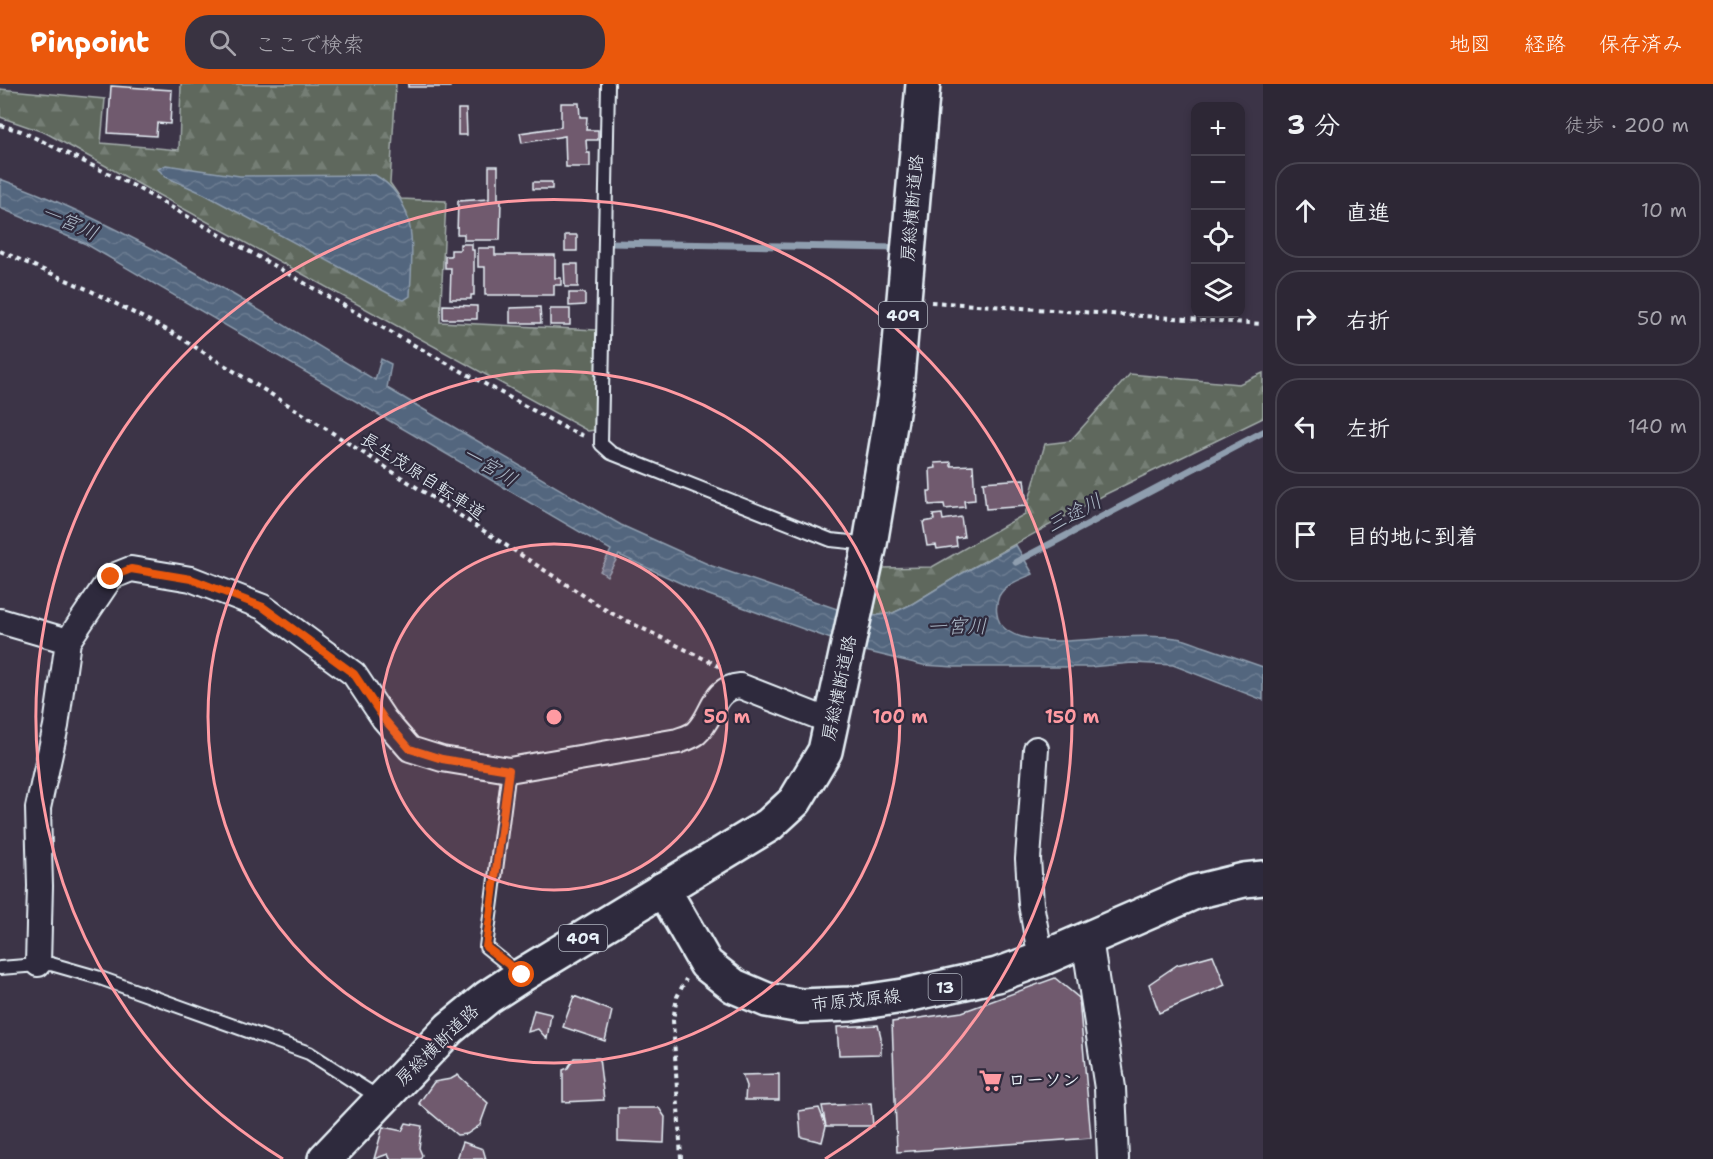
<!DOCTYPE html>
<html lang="ja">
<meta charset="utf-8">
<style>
:root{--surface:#2d2735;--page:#393341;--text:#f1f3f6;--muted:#a7a5ad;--line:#484450;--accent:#ea580c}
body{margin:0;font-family:"Shantell Sans","Klee One",sans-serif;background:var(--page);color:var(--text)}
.controls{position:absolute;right:18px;top:18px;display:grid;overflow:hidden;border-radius:12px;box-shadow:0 3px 9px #0003}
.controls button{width:54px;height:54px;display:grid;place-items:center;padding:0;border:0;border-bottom:2px solid var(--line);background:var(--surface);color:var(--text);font:30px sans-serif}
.stop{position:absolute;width:18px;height:18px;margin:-14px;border:4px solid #ea580c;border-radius:50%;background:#fff}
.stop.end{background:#ea580c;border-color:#fff;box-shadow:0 2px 6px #0008}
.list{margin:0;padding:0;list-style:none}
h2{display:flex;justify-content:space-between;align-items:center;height:78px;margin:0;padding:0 24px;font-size:26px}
h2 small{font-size:20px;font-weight:400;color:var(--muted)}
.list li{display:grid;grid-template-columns:39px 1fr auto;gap:18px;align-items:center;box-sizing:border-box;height:96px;margin:0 12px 12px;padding:0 12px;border:2px solid var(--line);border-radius:24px}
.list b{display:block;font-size:22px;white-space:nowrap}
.list em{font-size:20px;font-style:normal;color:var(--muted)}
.icon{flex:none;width:33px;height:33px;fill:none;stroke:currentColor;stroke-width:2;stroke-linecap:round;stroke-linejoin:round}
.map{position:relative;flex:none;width:1263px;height:1075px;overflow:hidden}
header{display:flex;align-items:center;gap:36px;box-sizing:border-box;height:84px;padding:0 30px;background:var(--accent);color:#fff}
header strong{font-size:28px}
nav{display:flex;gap:33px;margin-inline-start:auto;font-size:21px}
.search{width:420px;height:54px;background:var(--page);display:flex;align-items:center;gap:15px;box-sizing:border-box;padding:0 21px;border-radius:24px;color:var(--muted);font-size:22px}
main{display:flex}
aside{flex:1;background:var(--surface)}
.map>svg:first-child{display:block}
</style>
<header>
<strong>Pinpoint</strong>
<div class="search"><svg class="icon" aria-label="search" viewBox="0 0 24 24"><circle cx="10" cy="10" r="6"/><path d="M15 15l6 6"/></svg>ここで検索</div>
<nav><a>地図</a><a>経路</a><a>保存済み</a></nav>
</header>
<main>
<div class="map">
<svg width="1263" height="1075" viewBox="0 0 1263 1075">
<defs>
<pattern id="forest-firs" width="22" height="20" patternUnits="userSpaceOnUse" patternTransform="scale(1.5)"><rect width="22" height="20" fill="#5e685d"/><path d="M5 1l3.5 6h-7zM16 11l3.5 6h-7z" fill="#757e75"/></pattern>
<pattern id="water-waves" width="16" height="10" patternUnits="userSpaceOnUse" patternTransform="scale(1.5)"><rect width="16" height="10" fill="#53667e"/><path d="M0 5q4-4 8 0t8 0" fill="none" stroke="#6c7c91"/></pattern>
</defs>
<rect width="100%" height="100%" fill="#3c3447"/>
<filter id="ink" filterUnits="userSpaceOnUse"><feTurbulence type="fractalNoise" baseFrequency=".0167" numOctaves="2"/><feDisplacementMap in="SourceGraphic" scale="12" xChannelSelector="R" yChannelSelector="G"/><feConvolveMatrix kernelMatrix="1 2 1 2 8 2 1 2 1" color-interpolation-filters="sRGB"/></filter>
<g filter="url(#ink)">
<path fill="url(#forest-firs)" stroke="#a3acaa" stroke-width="1.5" d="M181,0H396L390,99L401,115L446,117L440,238L596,246L595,346L588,347L46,49L0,33V5L105,15L101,59L179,66Z
M1263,289V334L1106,410L961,490L912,520L893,529L873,532L882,484L932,483L1025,430L1045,360L1070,357L1130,290L1239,300Z"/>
<path fill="url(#water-waves)" stroke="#8f9eaf" stroke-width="1.5" d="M166,81L240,92L375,91C420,117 412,168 410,212L404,216L397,214L204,110L166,93L158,85Z
M0,95C133,143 254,224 375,296L381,275L391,280L387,304L621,441L712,482L837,525L873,532L893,529L912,520L961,490L1016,461L1033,490C1021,495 1006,500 999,512C997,517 996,525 997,530C1002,569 1089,555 1117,553C1136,552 1158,551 1176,554C1185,555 1194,559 1202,562C1223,569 1243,576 1263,583V616L1173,581L1132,579L1090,583H955L923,581L865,567L831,555L698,507L619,471L607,492L600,487L611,466L86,160L0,124Z"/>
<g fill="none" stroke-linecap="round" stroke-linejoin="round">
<path stroke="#8f9eaf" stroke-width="7" d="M609,159L898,164
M1016,478L1263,348"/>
</g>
<path fill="#705a6e" stroke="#e8f1f8" stroke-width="1.5" d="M408,0H450V3H408Z
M111,2L172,6L170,40L157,39L156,52L108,49Z
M561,19H579L580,33H587L586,46H598V56H586L587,69H590V83H566L565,52L522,59L520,49L561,43Z
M458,25H466L467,51H458Z
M489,82H498V115H501L500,156H464V150H457L458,117L489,115Z
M533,98H552V105H533Z
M565,151H577V167H565Z
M460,160H472V166H474V211H471V215H450L451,184H445V172H451V166H460Z
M478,164H495V171H555V194H561V201H554V211H485V183H478Z
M564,180H578V203H565Z
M569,209H585V221L569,222Z
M443,221L477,222V235H443Z
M540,223L541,239H510V224Z
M550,225H570V241H550Z
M951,378V382L973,381L975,416L964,417L965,423L945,425L944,420L929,421L928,407H931L930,385L936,384L935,379Z
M1024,395L1027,422L986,425L983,398Z
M942,430L943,436L961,433L964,453L956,454L957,462L937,465L936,461L927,462L923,438L934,436L933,431Z
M1213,871L1225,901L1159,929L1149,900L1177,881Z
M1055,894L1079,914L1091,1054L897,1068L892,938L962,928Z
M574,912L612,927L605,957L563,943Z
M534,926L551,930L547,955L538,945L528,948Z
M878,941L881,953V970L839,971L837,943Z
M574,974H599L604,1016L563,1018V986L568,984Z
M779,990V1016H745L746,1002L742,991Z
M458,991L488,1019L480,1041L467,1050L457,1051L419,1019L434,998L451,995Z
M871,1019L873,1042H826L822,1022Z
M618,1024H659L665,1033L664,1059L618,1057Z
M819,1024L826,1042L822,1058L801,1053L799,1027Z
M406,1039L422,1042L419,1064L422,1071L420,1075H390L388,1070L374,1075L383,1043L402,1047Z
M463,1058L483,1065L486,1075H457Z"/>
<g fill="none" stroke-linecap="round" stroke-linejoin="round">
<defs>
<path id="service" d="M608,0L601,360L611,369L831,456L869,460
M509,686L486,863L521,891
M0,884L51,880L100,894L309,969L381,1015"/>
<path id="minor" d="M0,537L68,557
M1036,665L1028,775L1031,820L1041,875
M38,880L40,802L38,724L56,642L68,557L111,493L131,485L191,495L263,523L354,590L384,635L410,665L442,675L509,686L678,657C683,655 691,653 696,649C714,633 712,604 740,602L832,638"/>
<path id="tertiary" d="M1087,855L1110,1004L1113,1075"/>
<path id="primary" d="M663,805L706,880L734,902L767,916L801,922L850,920L903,912L997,891L1041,875L1195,808L1244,796L1263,794"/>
<path id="trunk" d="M325,1075L450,944L488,913L522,891L769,741L795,717L825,667L870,460L896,305L923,0"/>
</defs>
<use href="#service" stroke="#e8f1f8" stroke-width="16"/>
<use href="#minor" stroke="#e8f1f8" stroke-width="28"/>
<use href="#tertiary" stroke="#e8f1f8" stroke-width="34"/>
<use href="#primary" stroke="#e8f1f8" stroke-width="38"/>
<use href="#trunk" stroke="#e8f1f8" stroke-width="38"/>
<path stroke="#e8f1f8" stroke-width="4" stroke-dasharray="4.5 4.5" stroke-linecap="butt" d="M0,41L21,47L134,102L401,254L569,346L584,352
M0,167L89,206L171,248L311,335L609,528L721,583
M931,218L1263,240
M681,1075L673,936L677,913L686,895"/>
<use href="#service" stroke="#2f2a3d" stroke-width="12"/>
<use href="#minor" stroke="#2f2a3d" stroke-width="24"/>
<use href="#tertiary" stroke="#2f2a3d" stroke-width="30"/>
<use href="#primary" stroke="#2f2a3d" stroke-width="33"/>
<use href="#trunk" stroke="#2f2a3d" stroke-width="33"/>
</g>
</g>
<g fill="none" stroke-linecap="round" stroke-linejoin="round" filter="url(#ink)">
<path stroke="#ea580c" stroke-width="8" d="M111,493L131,485L191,495L263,523L354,590L384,635L410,665L442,675L509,686L486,863L522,891"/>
</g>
<circle cx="554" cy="633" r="173" fill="#ff9aa2" fill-opacity=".12"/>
<g fill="none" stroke="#ff9aa2" stroke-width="3">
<circle cx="554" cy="633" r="173"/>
<circle cx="554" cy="633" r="346"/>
<path d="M283 1075A518 518 0 1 1 825 1075"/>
</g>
<defs>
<symbol id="supermarket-bare" viewBox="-9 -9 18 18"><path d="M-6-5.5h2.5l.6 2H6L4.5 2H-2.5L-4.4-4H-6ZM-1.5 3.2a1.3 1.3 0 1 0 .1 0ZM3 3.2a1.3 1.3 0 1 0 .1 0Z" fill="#ff9aa2" stroke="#2f2a3d" stroke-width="2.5" paint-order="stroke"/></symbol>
</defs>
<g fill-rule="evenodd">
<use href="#supermarket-bare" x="974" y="980" width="33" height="33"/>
</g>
<g text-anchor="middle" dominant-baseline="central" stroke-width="4.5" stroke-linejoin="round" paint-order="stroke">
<g fill="#2f2a3d" stroke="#b0b5c0" stroke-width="1.5">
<rect x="879" y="218" width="48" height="26" rx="4.5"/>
<rect x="559" y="841" width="48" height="26" rx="4.5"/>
<rect x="928.5" y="890" width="33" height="26" rx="4.5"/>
</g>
<g font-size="16" font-weight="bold" fill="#e8f1f8">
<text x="903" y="231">409</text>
<text x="583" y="854">409</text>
<text x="945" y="903">13</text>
</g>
<g font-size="18" fill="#e8f1f8" stroke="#2f2a3d">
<text transform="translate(912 124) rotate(-85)">房総横断道路</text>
<text transform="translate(423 392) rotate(33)">長生茂原自転車道</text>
<text transform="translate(839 604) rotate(-78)">房総横断道路</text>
<text transform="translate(856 916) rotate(-6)">市原茂原線</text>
<text transform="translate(437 961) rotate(-44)">房総横断道路</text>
</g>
<g font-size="18" font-weight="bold" fill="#e8f1f8" stroke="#2f2a3d" text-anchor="start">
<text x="1008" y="996">ローソン</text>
</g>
<g font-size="20" font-style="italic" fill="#acb9c7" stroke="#2f2a3d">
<text transform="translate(70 138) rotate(24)">一宮川</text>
<text transform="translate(490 382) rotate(31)">一宮川</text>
<text transform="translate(1074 429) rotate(-28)">三途川</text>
<text x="957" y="542">一宮川</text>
</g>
</g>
<circle cx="554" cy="633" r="9" fill="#ff9aa2" stroke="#2f2a3d" stroke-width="3"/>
<g font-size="18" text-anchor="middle" font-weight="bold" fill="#ff9aa2" stroke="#2f2a3d" stroke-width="4.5" stroke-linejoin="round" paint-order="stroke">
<text x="727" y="639">50 m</text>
<text x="900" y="639">100 m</text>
<text x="1072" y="639">150 m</text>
</g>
</svg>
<div class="controls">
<button>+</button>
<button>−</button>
<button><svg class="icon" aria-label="locate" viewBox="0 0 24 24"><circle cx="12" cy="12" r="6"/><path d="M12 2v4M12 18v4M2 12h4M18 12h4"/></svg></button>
<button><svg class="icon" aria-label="layers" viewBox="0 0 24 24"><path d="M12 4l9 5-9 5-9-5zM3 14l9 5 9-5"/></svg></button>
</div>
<div class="stop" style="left:522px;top:891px"></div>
<div class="stop end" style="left:111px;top:493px"></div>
</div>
<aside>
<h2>3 分<small>徒歩 · 200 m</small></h2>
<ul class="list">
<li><svg class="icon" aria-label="ahead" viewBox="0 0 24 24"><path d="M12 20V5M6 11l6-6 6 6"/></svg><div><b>直進</b></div><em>10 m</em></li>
<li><svg class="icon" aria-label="right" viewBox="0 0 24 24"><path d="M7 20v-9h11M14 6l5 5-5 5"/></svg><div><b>右折</b></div><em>50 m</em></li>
<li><svg class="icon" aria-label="left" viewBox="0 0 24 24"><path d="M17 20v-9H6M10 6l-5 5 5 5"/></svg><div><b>左折</b></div><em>140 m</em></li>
<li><svg class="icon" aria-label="arrive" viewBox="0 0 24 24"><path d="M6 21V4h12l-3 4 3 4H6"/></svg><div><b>目的地に到着</b></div></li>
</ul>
</aside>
</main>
